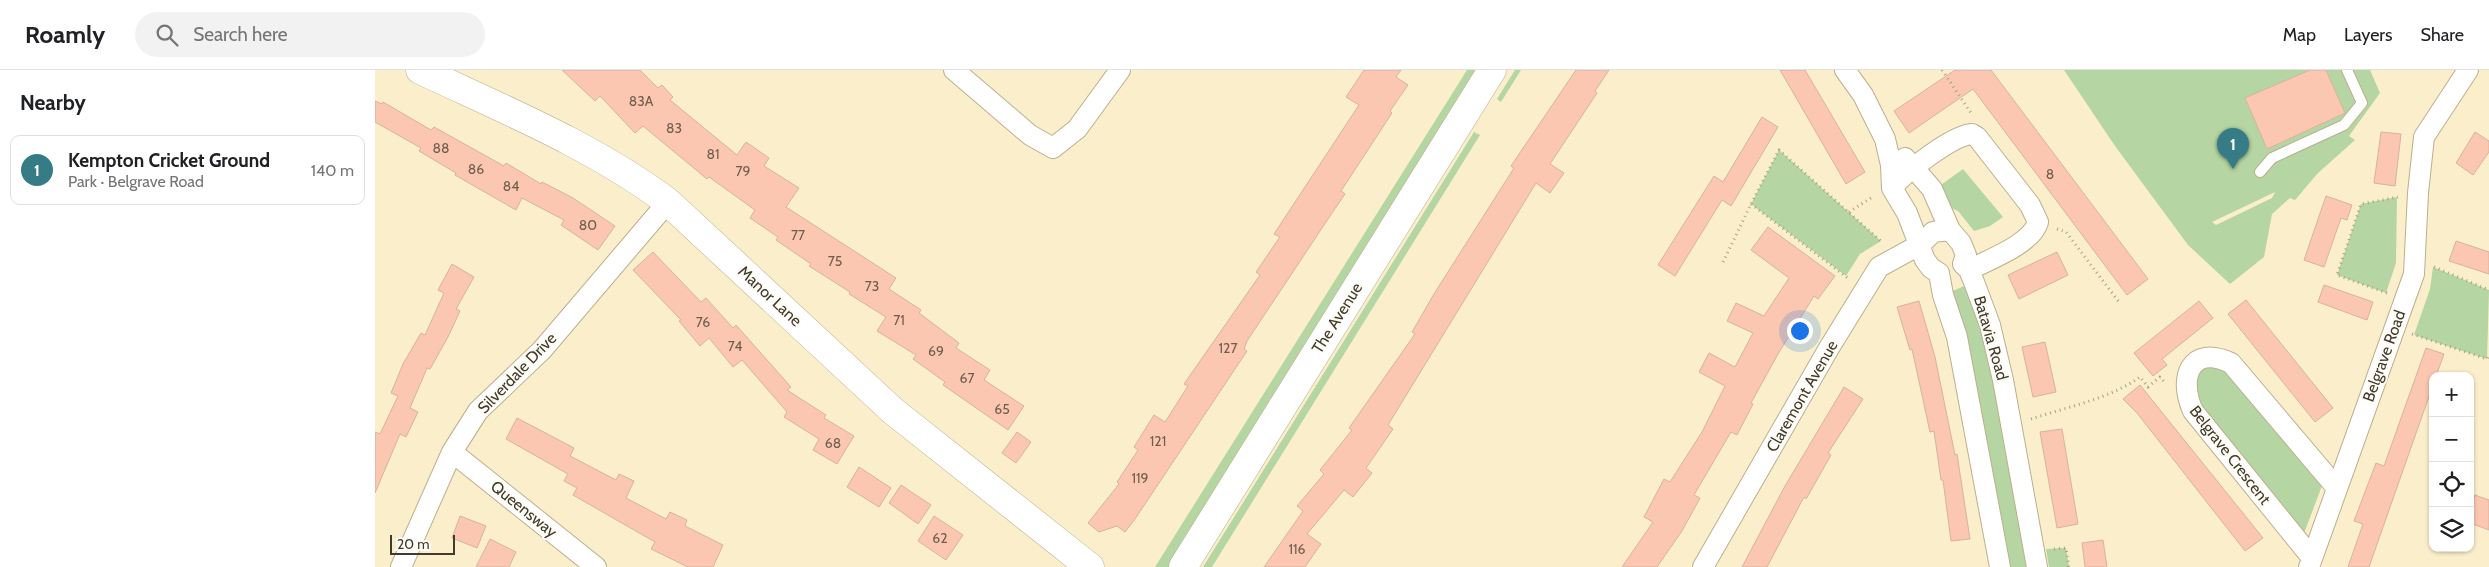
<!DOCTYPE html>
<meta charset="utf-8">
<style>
:root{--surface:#fff;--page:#f2f2f2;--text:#202124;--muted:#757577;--line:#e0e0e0;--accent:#357c86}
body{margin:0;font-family:Cabin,sans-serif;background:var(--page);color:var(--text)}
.controls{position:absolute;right:15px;bottom:15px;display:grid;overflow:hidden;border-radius:10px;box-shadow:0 1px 4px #0004}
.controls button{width:45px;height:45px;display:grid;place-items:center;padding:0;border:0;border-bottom:1px solid var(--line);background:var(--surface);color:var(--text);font:25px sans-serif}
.scale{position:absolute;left:15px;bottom:12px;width:65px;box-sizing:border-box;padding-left:5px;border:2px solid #403b2d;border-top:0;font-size:14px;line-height:18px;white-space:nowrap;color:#403b2d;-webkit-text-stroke:4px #fefcf5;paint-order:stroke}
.you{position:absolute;left:1424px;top:260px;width:18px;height:18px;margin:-12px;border:4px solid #fff;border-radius:50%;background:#1a73e8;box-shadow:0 0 0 8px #1a73e833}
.badge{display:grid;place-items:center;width:32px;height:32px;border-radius:50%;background:var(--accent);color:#fff;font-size:16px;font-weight:700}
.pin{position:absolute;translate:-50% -41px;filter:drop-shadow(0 1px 2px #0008)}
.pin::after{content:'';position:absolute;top:26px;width:18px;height:15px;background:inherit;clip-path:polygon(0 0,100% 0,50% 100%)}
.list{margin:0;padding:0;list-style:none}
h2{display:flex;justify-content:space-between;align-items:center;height:65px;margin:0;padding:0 20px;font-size:21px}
h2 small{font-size:16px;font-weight:400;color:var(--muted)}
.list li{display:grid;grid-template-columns:32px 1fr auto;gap:15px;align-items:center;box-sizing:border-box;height:70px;margin:0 10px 10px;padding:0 10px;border:1px solid var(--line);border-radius:10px}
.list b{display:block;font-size:19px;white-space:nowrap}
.list p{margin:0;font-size:16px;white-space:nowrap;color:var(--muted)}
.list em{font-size:16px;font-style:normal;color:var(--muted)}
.icon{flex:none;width:28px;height:28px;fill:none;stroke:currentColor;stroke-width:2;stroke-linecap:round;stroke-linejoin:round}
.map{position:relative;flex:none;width:2114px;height:497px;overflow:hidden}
header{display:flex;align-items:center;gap:30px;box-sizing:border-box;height:70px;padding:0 25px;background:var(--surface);border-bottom:1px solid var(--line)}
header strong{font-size:24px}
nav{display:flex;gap:28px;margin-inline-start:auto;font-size:18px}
.search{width:350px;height:45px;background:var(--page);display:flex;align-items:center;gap:12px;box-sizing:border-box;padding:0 18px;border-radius:28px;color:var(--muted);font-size:19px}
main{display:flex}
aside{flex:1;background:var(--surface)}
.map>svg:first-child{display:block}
</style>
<header>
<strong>Roamly</strong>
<div class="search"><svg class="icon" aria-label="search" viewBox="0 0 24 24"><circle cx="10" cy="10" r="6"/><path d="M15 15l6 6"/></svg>Search here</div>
<nav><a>Map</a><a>Layers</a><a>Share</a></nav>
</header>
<main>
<aside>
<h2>Nearby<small></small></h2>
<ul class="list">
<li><span class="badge">1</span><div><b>Kempton Cricket Ground</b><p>Park · Belgrave Road</p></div><em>140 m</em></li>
</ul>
</aside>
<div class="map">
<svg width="2114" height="497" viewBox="0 0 2114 497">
<rect width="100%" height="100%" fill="#fbeecb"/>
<path fill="#b5d6a2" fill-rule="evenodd" d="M1092,0H1106L799,497H780Z
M1140,0H1146L1126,32L1122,29Z
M1689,0H1995L2005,23L1974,66L1980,70L1943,103L1920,130L1915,128L1897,144L1889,187L1855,214L1813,175L1740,76ZM1900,122L1897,128L1841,155L1837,152Z
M1099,62L1105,65L837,497H828Z
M1404,80L1506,171L1485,184L1471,206L1376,134Z
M1588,99L1628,147L1615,156L1599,161L1583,141L1572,136L1563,117Z
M2022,127L2021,193L2011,223L1962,205L1986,134Z
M2058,197L2114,220L2112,289L2039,265L2055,219Z
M1599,212L1662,497H1630L1568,225Z
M1845,287L1951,405L1925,474L1811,316L1813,302Z
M1691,478L1694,497H1674L1671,479Z"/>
<path fill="#fbc7b0" stroke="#d6b2a3" d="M187,0H265L283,18L287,15L298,27L295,30L362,85L371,72L394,88L389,96L424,118L411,137L521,208L514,219L546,240L544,243L584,273L581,278L615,300L609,310L649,336L633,360L568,315L570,312L538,289L541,285L502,261L511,247L474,224L475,222L434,196L436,194L401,170L403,167L375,148L380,140L334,107L332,109L268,56L260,63L225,26L220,31Z
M989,0H1026L1021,7L1033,15L1015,41L1017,43L966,121L970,124L957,143L872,271L869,279L872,281L760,449L750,462L742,456L724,462L713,453L744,414L742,412L763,380L759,377L779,345L790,352L813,316L809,314L885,205L881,202L905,167L899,164L984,35L971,27Z
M1201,0H1234L1220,21L1222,23L1175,94L1189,103L1175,123L1161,113L1013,355L1018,359L991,398L997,403L978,427L969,420L932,464L946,474L930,497H889L928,441L922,436L949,404L945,400L977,360L974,358L1040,264L1037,262L1059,224L1139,98L1136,96Z
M1405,0H1430L1490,102L1471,114Z
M1580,0H1616L1773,209L1752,225L1598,19L1534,63L1519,41Z
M1935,0H1951L1970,43L1892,79L1870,28Z
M0,31L7,34L8,32L56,60L59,57L129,96L131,93L166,114L167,112L198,128L240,156L223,180L186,155L189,150L147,128L141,140L80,105L81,103L44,81L46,78L0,52Z
M1387,47L1403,57L1356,136L1347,130L1300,206L1283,195L1339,106L1348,112Z
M2006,62L2026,64L2020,116L1999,113Z
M2100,62L2114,71V82L2098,105L2081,93Z
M1951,126L1977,135L1972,150L1966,148L1949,197L1929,190Z
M1393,157L1460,206L1443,229L1439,226L1403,284L1376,333L1378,334L1362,365L1356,362L1319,425L1325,428L1307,461L1282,497H1247L1278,452L1269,447L1289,409L1295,412L1327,362L1350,316L1324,302L1334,283L1360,297L1378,263L1352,251L1361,233L1389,246L1414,208L1376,180Z
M2081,171L2114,182V204L2074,191Z
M278,182L326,232L331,228L358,258L361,255L416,317L412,320L451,345L449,348L479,366L462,394L438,380L444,369L409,347L412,342L367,290L358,297L334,268L325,276L304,251L306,250L258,200Z
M1682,182L1693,205L1644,229L1633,205Z
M77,194L99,207L81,239L85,241L73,267L55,299L52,298L35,338L43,342L31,367L25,364L0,423V362L5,364L23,326L16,323L28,294L46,263L50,265L69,223L63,220Z
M1949,215L1998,232L1992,250L1943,232Z
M1871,230L1958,338L1940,352L1853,244Z
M1544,231L1560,287L1580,385L1582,384L1595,469L1576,471L1568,410H1566L1559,361L1555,362L1537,279L1535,280L1522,237Z
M1824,231L1838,248L1787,289L1792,295L1778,306L1759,283Z
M1670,272L1681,322L1658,327L1647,277Z
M2051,278L2069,284L2061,306H2058V315L1994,497H1973L1988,454L1979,451L2001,393L2009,396Z
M1765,315L1888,468L1870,481L1762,343L1748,329Z
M1469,317L1488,329L1453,383L1456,385L1431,429L1429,427L1392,497H1367L1410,416Z
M142,348L199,378L195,386L241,410L244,404L259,411L251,428L291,449L295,442L312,450L310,456L348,475L338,497H313L276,479L280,472L198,425L202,418L189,411L193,404L131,369Z
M1687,359L1703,454L1682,458L1665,362Z
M642,362L656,372L641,393L627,383Z
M484,397L516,418L504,437L472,417Z
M526,415L556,435L543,454L514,433Z
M2100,425L2114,430V460L2095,453V438Z
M85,446L111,456L102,478L77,468Z
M559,446L588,465L571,490L543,471Z
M115,469L141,482L134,497H101Z
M1728,470L1732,497H1710L1707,473Z"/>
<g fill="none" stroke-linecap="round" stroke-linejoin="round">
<defs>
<path id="lane" d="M1885,102L1897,88L1969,55L1987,33L1972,0"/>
<path id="street" d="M579,0L655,65L678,78L702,59L745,0
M1470,0L1488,25L1510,69L1516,95L1517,118L1532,143L1550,190L1556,198L1564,203L1568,225L1582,267L1625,497
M1530,88L1557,119L1575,160L1586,173L1591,185L1588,194
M1517,118C1530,102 1578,65 1597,64L1602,67L1655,135L1663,152C1657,174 1613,190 1594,200
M1588,194L1594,200L1599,212L1615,255L1628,310L1662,497
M77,382L221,497
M1937,488L1818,341C1803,308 1815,274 1856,293L1961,417
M26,497L77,382L103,341L167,280L293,132
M1328,497L1454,278L1504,197L1546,174L1558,162L1575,160
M1934,497L2039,204L2043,123L2049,67L2093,0"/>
<path id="secondary" d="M45,0C130,40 218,76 293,132L518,341L715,497
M808,497L1117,0"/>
</defs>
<use href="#lane" stroke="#bcaf8e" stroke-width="12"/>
<use href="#street" stroke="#bcaf8e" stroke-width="22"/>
<use href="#secondary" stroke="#bcaf8e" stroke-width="29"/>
<path stroke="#a9a086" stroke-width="3" stroke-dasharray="1 4" stroke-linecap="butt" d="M1567,0L1596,43
M1376,134L1474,209
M1474,142L1499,126
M1682,159L1691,162L1744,232
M1348,192L1376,134L1404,80L1508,173
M2059,197L2114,220
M2012,223L1962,205L1986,134L2023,127
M2037,264L2112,289L2114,284
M1656,349C1692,337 1734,329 1765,307L1773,317L1785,307L1791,314
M1679,479L1691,478L1694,497"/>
<use href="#lane" stroke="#fff" stroke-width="10"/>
<use href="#street" stroke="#fff" stroke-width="20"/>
<use href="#secondary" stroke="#fff" stroke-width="28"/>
</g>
<g text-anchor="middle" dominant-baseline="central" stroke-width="4" stroke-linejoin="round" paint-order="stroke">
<g font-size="14" fill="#6f5e4e">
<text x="266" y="31">83A</text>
<text x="299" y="58">83</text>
<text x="66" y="78">88</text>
<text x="338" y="84">81</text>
<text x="101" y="99">86</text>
<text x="368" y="101">79</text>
<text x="1675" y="104">8</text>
<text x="136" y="116">84</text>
<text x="213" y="155">80</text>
<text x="423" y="165">77</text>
<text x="460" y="191">75</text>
<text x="497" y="216">73</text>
<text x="524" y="250">71</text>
<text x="328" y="252">76</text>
<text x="360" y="276">74</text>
<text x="853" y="278">127</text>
<text x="561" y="281">69</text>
<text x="592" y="308">67</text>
<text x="627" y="339">65</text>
<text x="783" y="371">121</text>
<text x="458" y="373">68</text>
<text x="765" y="408">119</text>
<text x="565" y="468">62</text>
<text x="922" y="479">116</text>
</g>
<g font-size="16" fill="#403b2d" stroke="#fefcf5">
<text transform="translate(395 226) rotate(43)">Manor Lane</text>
<text transform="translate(962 248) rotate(-58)">The Avenue</text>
<text transform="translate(1616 268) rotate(74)">Batavia Road</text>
<text transform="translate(2009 286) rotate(-70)">Belgrave Road</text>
<text transform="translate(142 303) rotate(-46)">Silverdale Drive</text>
<text transform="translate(1427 326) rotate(-60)">Claremont Avenue</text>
<text transform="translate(1855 385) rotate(52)">Belgrave Crescent</text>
<text transform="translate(149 439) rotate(39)">Queensway</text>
</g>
</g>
</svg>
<div class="controls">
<button>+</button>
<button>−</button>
<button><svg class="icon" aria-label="locate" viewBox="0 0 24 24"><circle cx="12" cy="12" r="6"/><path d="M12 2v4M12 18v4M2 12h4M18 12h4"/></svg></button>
<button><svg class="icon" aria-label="layers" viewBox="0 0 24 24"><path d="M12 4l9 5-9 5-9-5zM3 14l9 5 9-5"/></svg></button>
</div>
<div class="scale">20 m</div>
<div class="you"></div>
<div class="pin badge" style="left:1858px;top:99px">1</div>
</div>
</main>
